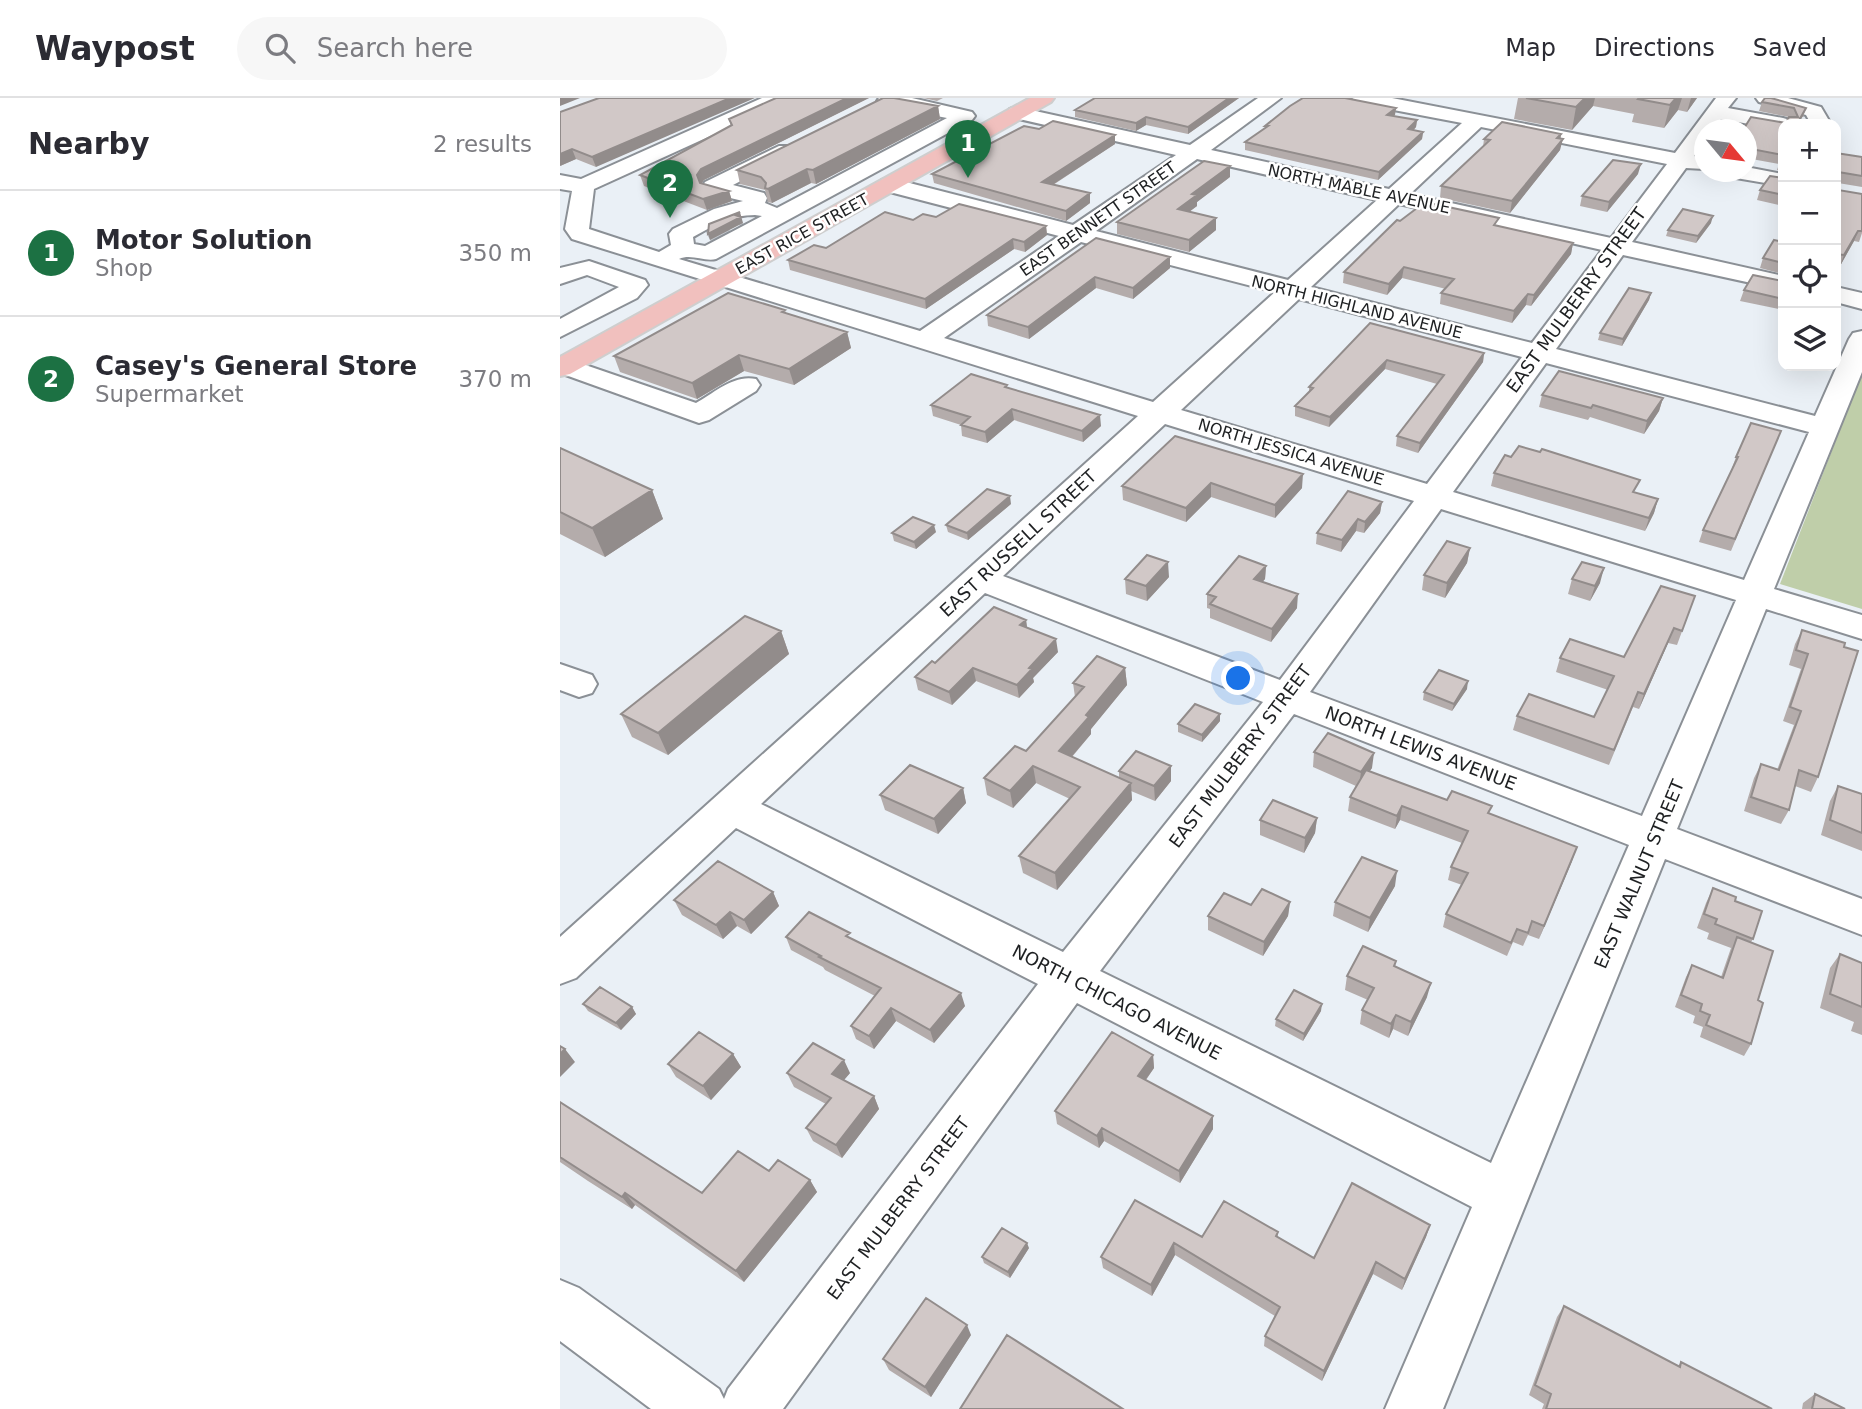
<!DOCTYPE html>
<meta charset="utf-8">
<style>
:root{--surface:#fff;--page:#f7f7f7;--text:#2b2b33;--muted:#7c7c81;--line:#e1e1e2;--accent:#1c7143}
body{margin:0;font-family:"DejaVu Sans",sans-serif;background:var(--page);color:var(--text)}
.controls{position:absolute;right:21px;top:21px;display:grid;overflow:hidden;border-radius:14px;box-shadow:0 7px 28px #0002}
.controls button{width:63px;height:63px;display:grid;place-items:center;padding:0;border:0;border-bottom:2px solid var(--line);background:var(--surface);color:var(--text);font:35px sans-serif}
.compass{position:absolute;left:1134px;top:21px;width:63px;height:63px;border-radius:50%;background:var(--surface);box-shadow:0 7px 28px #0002;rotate:119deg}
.you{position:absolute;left:679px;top:581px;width:24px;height:24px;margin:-18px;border:5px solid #fff;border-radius:50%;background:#1a73e8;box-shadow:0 0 0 10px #1a73e833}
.badge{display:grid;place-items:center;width:46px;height:46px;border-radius:50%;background:var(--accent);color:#fff;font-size:23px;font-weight:700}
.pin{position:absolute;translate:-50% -58px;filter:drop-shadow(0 2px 4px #0008)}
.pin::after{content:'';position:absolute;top:37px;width:24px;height:21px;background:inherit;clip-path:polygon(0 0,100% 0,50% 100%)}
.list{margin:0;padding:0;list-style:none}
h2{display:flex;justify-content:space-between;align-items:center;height:91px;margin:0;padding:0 28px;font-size:30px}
h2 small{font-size:23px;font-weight:400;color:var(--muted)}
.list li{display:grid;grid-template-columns:46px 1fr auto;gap:21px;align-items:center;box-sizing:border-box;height:126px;padding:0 28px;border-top:2px solid var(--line)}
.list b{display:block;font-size:26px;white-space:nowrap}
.list p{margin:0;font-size:23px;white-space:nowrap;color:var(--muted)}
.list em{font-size:23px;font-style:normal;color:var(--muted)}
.icon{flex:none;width:38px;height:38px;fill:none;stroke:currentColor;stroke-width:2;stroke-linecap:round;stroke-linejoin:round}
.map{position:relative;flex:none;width:1302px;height:1311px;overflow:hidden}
header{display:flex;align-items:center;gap:42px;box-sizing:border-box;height:98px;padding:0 35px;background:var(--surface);border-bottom:2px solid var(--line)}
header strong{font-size:33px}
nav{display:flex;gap:38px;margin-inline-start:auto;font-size:24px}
.search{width:490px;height:63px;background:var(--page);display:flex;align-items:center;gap:18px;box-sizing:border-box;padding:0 24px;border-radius:38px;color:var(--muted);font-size:26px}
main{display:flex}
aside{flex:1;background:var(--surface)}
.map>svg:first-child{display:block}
</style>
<header>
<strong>Waypost</strong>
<div class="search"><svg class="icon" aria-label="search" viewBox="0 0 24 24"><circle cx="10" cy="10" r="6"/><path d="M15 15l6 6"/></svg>Search here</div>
<nav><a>Map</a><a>Directions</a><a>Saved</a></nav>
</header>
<main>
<aside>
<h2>Nearby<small>2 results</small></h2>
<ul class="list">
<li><span class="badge">1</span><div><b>Motor Solution</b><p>Shop</p></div><em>350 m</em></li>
<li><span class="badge">2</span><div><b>Casey's General Store</b><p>Supermarket</p></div><em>370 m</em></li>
</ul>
</aside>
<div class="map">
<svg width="1302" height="1311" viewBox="0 0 1302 1311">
<rect width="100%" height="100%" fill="#eaf0f6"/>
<path fill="#bfcea9" d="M1302,275V511L1220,486Z"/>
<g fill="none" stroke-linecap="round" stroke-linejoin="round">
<path stroke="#c1c6cc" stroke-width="22" stroke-dasharray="22 11" stroke-linecap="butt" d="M150,142L183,125"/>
<defs>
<path id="minor" d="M202,0H228L225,4L34,91L29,131L99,154L111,147L109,136L113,131L154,111L183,103L145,94L142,89L145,84L219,48H233L236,52L233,56L173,87L204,95L207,100L205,105L217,110L387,20L320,7L317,3L319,0H352L412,14L415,18L412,22L156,161C144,164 131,155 119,161L360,233L499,138L322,92L319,87L322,82L330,80L513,127L616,57L450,19L447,15L450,11L457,9L630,47L698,0H721L651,52L829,91L902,25L802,6L792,0H832L1115,55L1156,0H1176L1168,10L1223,20L1230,22L1233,26H1223V32L1161,21L1153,32H1144V44L1134,58L1144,61V71L1126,70L1072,144L1223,178V192L1063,157L996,251L1255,318L1289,241L1293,235L1302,233V274L1214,491L1302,517V541L1206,511L1117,731L1302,801V837L1105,761L883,1311H825L912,1109L517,905L223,1311H91L0,1243V1182L19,1190L159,1291L164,1301L168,1291L478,886L176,730L16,880L0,886V839L578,318L12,141L5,131L12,93L0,91V77L21,81ZM921,29L1107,66L1051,140L850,96ZM637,61L817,102L728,182L536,133ZM839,106L1042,152L972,245L751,189ZM195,117L202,118L145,148L134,146L133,139C153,128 171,117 195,117ZM521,144L715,194L593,304L384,240ZM739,201L962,259L867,386L621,312ZM986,265L1249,334L1184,482L893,394ZM605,326L854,403L720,582L443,478ZM881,411L1176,502L1082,718L750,594ZM425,495L703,604L503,854L201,706ZM734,616L1069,747L931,1065L540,873Z
M1196,0H1228L1261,9L1271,26H1251L1246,17L1199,4Z
M1186,69L1223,76V88L1170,79L1167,74H1186Z
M29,163L85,182L88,187L77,200L0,239V221L59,189L27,177L0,186V170Z
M1276,189L1302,195V211L1276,204Z
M5,260L136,305C154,295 174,276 196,281L200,287L196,293L149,322L139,325L0,275V261Z
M0,566L32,577L37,586L32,595L19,599L0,592Z"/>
<path id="major" d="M470,0H494L491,4L10,276L0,278V259Z"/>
</defs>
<use href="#minor" stroke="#8b9096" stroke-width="4"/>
<use href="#major" stroke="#cecece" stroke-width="4"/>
<use href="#minor" fill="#fff" fill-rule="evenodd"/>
<use href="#major" fill="#f1c0be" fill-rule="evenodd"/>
</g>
<path fill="#b4acab" d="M39,0L36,69L16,61L0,68Z
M216,0H309L144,82L141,85L169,93L172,103L147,112L84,88L80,77L171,28L169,21Z
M363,0H383L377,3Z
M535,0H679L628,36L586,27L576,33L515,19V12Z
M958,0H1137L1127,14L1118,12L1104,30L1072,24L1074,16L1033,8L1012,32L954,21Z
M1202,4L1246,10L1243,19L1223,26V74L1217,72L1219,66L1186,60V32L1226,25L1229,19L1199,13Z
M378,8L380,21L256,86L251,85L212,105L208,104L205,92L180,86L177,72Z
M836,10L834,18L857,22L856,29L854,32L863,34L862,41L818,82L685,52V44L705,31V28Z
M479,31L555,37V46L493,87L530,95V105L506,123L374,85L372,76Z
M1001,36L1000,52L950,115L880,100L881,88L923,49L924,41Z
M1276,55L1302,59V89L1278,85V92L1302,96V135L1299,144L1294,143L1280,168L1276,167Z
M1078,76L1047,114L1020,108L1022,98Z
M670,79L637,104V108L629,114L656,132L629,154L557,136V124Z
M1223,80V108L1197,102L1200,92Z
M376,119L486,128L487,137L465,154L454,151L366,211L230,172L228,162L353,122Z
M840,123L938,128L1013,145L1011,156L971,208L966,207L952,225L880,206L881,195L886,191L842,180L827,197L783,185L784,174Z
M1151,125L1136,145L1106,138L1108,132Z
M1223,144V176L1200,170L1203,160Z
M513,157L610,170L573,201L536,190L469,241L428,228L427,217Z
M1223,183V212L1180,203L1184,192Z
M1091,195L1089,202L1062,248L1038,242L1040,235Z
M225,212L226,215L287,234L291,250L234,287L184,273L137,301L60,274L54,258Z
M810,225L924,255L923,264L858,355L836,348L837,338L877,286L825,271L769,329L735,318V308L749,294V289Z
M447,289L541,328L523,344L454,322L427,345L402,338L401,327L373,318L371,307Z
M982,297L1103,300L1099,313L1084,336L1030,319L1028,322L979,309Z
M1221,333L1171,453L1139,444L1143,432L1172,371V370L1176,359Z
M615,338L742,390L715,420L651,399L626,424L563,402L562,388Z
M0,350L92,392L103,421L45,459L0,436Z
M934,375L1076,395L1098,401L1094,415L1085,433L931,388Z
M822,404L820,415L804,435L796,433L781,454L756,446L757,435Z
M451,406L408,442L388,434L386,427Z
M376,434L356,451L334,443L332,435Z
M910,450L907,465L885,500L862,492L864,477Z
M706,468L705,481L702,484L737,510L711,544L650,520V511L647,510V496Z
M609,479L587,503L566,496L565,481Z
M1012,481L1040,485L1030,503L1008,496Z
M1135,498L1117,547L1108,545L1079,611L1073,609L1049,667L953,632L957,618L1034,619L1048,592L996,574L1000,560L1064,559Z
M466,522L467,530L498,554L473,580L474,584L459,600L416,583L392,607L358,592L355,579L375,565Z
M1242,532L1285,545L1258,679L1251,694L1235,688L1229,712L1221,726L1184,713L1194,680L1201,666L1217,672L1234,627L1223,623L1241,571L1229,567L1235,546Z
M221,533L229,556L108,657L72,639L61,616Z
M565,570L567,587L531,631V636L512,659L559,680V673L611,683L595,703L571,693L572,702L497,792L463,775L459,758L510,701L476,685L453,710L427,697L424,680L466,653L515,599L513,585Z
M907,591L892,613L863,602L864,594Z
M660,623L642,644L618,634V626Z
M754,654L812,670L809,673L887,702L930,716L1012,763L979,841L968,837L963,848L953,844L947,858L883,829L886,816L902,787L888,782L891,769L902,745L840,722L835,731L788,713L790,699L796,688L753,669Z
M1278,688L1302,696V753L1261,737L1270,703Z
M403,690L406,705L378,736L325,712L320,697Z
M757,720L755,735L744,755L700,737V722Z
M835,788L808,834L773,818L775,804Z
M1153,790L1175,803L1193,841L1191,844L1198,902L1191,946L1184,958L1140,939L1143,929L1133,925L1135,918L1115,909L1126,879L1132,867L1161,879L1171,850L1147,841L1149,835L1137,830L1146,805Z
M213,794L219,808L191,836L177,828L163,841L122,817L114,802Z
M730,804L728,818L703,858L648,832V818L691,807Z
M226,839L292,841L405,908L374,945L336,923L314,951L296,941L291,928L315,898L265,872L263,869L231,852Z
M1280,856L1302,865V937L1291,933L1294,924L1260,910L1270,870Z
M836,863L835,869L867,899L848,938L833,931L829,940L800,926L802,912L808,902L785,892L787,878Z
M23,906L72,909L76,916L61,932L28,913Z
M761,913L743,943L715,928L716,921Z
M173,956L181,969L151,1002L116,979L108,966Z
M593,957L594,970L586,982L653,1018V1031L620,1085L544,1043L539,1050L497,1026L495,1013Z
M227,975H290L284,982L314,998L319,1011L282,1060L253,1043L246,1030L266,1006L234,989Z
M0,1004L142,1095L209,1073L250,1082L257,1094L184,1184L75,1107L72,1111L28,1083L0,1064Z
M870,1127L866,1139L842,1192L813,1176L762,1283L704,1248L705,1238L715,1218L615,1157L592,1198L543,1170L541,1159L642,1139L718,1134V1139L754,1160Z
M469,1150L450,1180L424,1165L422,1159Z
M1004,1208L1118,1268L1121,1264L1212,1311H982L984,1306L969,1297L997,1219Z
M411,1237L371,1299L329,1272L323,1261Z
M1255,1296L1285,1311H1242L1243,1305Z"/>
<path fill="#928c8b" d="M0,0H20L0,8Z
M170,0H195L36,69L32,59Z
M287,0H309L144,82L140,88L137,77L141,71Z
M669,0H679L628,36V29Z
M1025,0H1035L1033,8L1012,32L1016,9Z
M1116,0H1122L1118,12L1104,30L1110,7Z
M1131,0H1137L1127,14Z
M378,8L380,21L256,86L253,72Z
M836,10L835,17L827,24V17Z
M1246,10L1239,26H1237Z
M586,19V27L576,33V25Z
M857,22L856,29L847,38L848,31Z
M863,34L862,41L818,82L819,74Z
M1001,36L999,46L1003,41L1000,52L950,115L952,103Z
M555,37V46L483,93L482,84Z
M12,51L16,61L0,68V56Z
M1081,66L1078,76L1047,114L1049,104Z
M670,68V79L637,104V108L618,122V111L632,96Z
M247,71L251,85L212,105L208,91Z
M169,93L172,103L147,112L143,101Z
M530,95V105L506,123V113Z
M180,114L183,125L150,142L148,136Z
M1153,118L1151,125L1136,145L1138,138Z
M656,120V132L629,154V142Z
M486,128L487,137L465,154L464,144Z
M1298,133L1294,143L1280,168L1284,157Z
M453,141L454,151L366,211L365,201Z
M1013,145L1011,156L971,208L974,197Z
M610,159V170L573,201V190Z
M844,169L842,180L827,197L829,186Z
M535,179L536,190L469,241L468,229Z
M1091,195L1089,202L1062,248L1063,241Z
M968,196L966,207L952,225L954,213Z
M287,234L291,250L234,287L229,271Z
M924,255L923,264L858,355L860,345Z
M179,257L184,273L137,301L132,285Z
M827,262L825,271L769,329L770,319Z
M1103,300L1099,313L1084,336L1087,323Z
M452,311L454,322L427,345L425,334Z
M540,317L541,328L523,344L522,333Z
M743,376L742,390L715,420V407Z
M651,385V399L626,424V410Z
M92,392L103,421L45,459L32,430Z
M450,398L451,406L408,442L407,435Z
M1098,401L1094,415L1085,433L1089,420Z
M822,404L820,415L804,435L805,424Z
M798,421L796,433L781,454L782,442Z
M374,427L376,434L356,451L354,444Z
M910,450L907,465L885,500L887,485Z
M608,464L609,479L587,503L586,488Z
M706,468L705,481L693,495L694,481Z
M1044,470L1040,485L1030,503L1035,488Z
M738,496L737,510L711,544L712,531Z
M466,522L468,536L460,527Z
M1114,530L1108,545L1079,611L1084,596Z
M221,533L229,556L108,657L98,635Z
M496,541L498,554L473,580L474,584L459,600L457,587L469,570Z
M413,570L416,583L392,607L389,594Z
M565,570L567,587L531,631V636L501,671L499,653L526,617Z
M908,583L907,591L892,613L894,606Z
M660,616V623L642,644V637Z
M814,655L812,670L799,689L801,674Z
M473,668L476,685L453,710L450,693Z
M611,668V683L595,703L594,688Z
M571,685L572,702L497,792L495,775Z
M403,690L406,705L378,736L374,721Z
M842,708L840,722L835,731L837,718Z
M757,720L755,735L744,755L745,740Z
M1017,749L1012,763L979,841L984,828Z
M837,773L835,788L808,834L810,820Z
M213,794L219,808L191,836L184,822Z
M730,804L728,818L703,858L704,844Z
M170,814L177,828L163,841L156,827Z
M871,885L867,899L848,938L851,924Z
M401,895L405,908L374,945L370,932Z
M762,906L761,913L743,943L744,936Z
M72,909L76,916L61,932L56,925Z
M331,910L336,923L314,951L309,938Z
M836,917L833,931L829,940L831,926Z
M5,951L15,964L0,979V956Z
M173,956L181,969L151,1002L143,988Z
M593,957L594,970L579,991L578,978Z
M284,962L290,975L278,989L272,976Z
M314,998L319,1011L282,1060L276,1047Z
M653,1018V1031L620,1085L619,1073Z
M542,1030L544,1043L539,1050L537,1038Z
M250,1082L257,1094L184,1184L176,1173Z
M65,1095L75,1107L72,1111L62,1099Z
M870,1127L866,1139L842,1192L845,1181Z
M467,1145L469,1150L450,1180L448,1174Z
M614,1145L615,1157L592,1198L591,1187Z
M816,1164L813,1176L762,1283L764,1273Z
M407,1227L411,1237L371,1299L365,1289Z"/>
<path fill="#d1c8c7" stroke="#928c8b" stroke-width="2" d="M39,0H170L32,59L12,51L0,56V14Z
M216,0H287L141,71L137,77L140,85L169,93L143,101L80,77L172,27L169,21Z
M323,0H334L378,8L253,72L247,71L208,91L205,90L206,85L201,79L177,72Z
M535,0H669L628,29L586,19L576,25L515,12Z
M743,0H785L836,10L827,17L857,22L848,31L863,34L819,74L685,44L708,28H705L730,8Z
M966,0H1025L1016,9Z
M1079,0H1116L1110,7L1078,1Z
M1205,0H1211L1246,10L1237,26H1223V57L1186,50V32H1183L1191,19L1226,25L1229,19H1238L1234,10L1202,4Z
M493,23L555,37L482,84L530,95L506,113L372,76L464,28L479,31Z
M942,24L1001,36L997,40L1003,41L952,103L881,88L930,42L924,41Z
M1276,55L1302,59V78L1278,74V92L1302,96V133H1298L1284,157L1276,156Z
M1053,62L1081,66L1049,104L1022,98Z
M644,63L670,68L632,96L637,97L618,111L656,120L629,142L557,124Z
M1210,78L1223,80V97L1200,92Z
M865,104L939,120L934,127L1013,145L974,197L968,196L954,213L881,195L894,181L844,169L829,186L784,174L837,122L840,123Z
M399,106L486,128L464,144L453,141L365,201L228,162L254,147L266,150L325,114L353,122L363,116L376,119Z
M1123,111L1153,118L1138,138L1108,132Z
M180,114L175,117L181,119L148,136L149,126Z
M536,140L610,159L573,190L535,179L468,229L427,217Z
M1214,142L1223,144V165L1203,160Z
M1193,177L1223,183V201L1184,192Z
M1069,190L1091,195L1063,241L1040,235Z
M168,195L225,212L222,214L287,234L229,271L179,257L132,285L54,258Z
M810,225L924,255L860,345L837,338L884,277L827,262L770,319L735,308L753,290L749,289Z
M999,273L1103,300L1087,323L1033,307L1031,310L982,297Z
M411,276L447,287L445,289L540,317L522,333L452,311L425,334L401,327L410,319L371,307Z
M1191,325L1221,333L1175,441L1143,432L1178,359H1176Z
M615,338L743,376L715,407L651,385L626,410L562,388Z
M959,348L980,354L982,351L1080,382L1073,394L1098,401L1089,420L934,375L945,357L951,359Z
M0,350L92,392L32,430L0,414Z
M427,391L450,398L407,435L386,427Z
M788,393L822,404L805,424L798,421L782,442L757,435Z
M353,419L374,427L354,444L332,435Z
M887,443L910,450L887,485L864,477Z
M587,457L608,464L586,488L565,481Z
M679,458L706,468L694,481L738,496L712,531L650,506L656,499L647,496Z
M1022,464L1044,470L1035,488L1012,481Z
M1101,488L1135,498L1122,533L1114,530L1084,596L1078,594L1054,652L957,618L969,596L1034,619L1054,578L1000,560L1010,541L1064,559Z
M434,509L466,522L460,527L496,541L469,570L472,571L457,587L413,570L389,594L355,579L372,563L375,565Z
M185,518L221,533L98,635L61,616Z
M1242,532L1285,545L1284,549L1298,553L1258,679L1239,672L1229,712L1191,699L1201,666L1219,672L1241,613L1230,609L1248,556L1236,552Z
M537,558L565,570L526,617L529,619L499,653L571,685L495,775L459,758L520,689L473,668L450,693L424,680L455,648L466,653L524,589L513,585Z
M879,572L908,583L894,606L864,594Z
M635,606L660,616L642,637L618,626Z
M768,635L814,655L801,674L754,654Z
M576,653L611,668L594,688L559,673Z
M350,667L403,690L374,721L320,697Z
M806,672L887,702L892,693L932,708L928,715L1017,749L984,828L972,823L968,835L957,831L951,845L886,816L908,775L891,769L908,733L842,708L837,718L790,699Z
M1278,688L1302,696V735L1270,722Z
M713,702L757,720L745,740L700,722Z
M802,759L837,773L810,820L775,804Z
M158,763L213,794L184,822L170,814L156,827L114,802Z
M1153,790L1176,799L1175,803L1202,813L1193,841L1155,826L1157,821L1144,816Z
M702,791L730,804L704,844L648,818L664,795L691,807Z
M249,814L290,835L286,838L401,895L370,932L331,910L309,938L291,928L321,890L259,859L261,858L226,839Z
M1177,839L1213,853L1198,902L1203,905L1191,946L1146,927L1150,917L1140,913L1142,906L1121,897L1132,867L1163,880Z
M803,848L836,863L834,868L871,885L851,924L836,917L831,926L802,912L814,890L787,878Z
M1280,856L1302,865V909L1270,896Z
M40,889L72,909L56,925L23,906Z
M734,892L762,906L744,936L716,921Z
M139,934L173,956L143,988L108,966Z
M552,934L593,957L578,978L653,1018L619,1073L542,1030L537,1038L495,1013Z
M253,945L284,962L272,976L314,998L276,1047L246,1030L271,1000L227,975Z
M0,948L5,951L0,956Z
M0,1004L142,1095L178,1053L209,1073L218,1062L250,1082L176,1173L65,1095L62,1099L0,1059Z
M792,1085L870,1127L845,1181L816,1164L764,1273L705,1238L720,1209L614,1145L591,1187L541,1159L575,1102L642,1139L664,1103L718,1134L716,1138L754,1160Z
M442,1130L467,1145L448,1174L422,1159Z
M366,1200L407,1227L365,1289L323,1261Z
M1004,1208L1120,1269L1121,1264L1212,1311H986L991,1296L975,1287Z
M447,1237L563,1311H400Z
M1255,1296L1285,1311H1252Z"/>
<g text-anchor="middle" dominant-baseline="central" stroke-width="5" stroke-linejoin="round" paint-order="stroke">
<g font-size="16" fill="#1e2022" stroke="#fff">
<text transform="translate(799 91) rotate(12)">NORTH MABLE AVENUE</text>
<text transform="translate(538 121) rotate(-35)">EAST BENNETT STREET</text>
<text transform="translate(242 136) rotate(-29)">EAST RICE STREET</text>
<text transform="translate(797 209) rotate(14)">NORTH HIGHLAND AVENUE</text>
<text transform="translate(731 354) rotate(17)">NORTH JESSICA AVENUE</text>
</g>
<g font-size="18" fill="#1e2022" stroke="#fff">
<text transform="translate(1016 202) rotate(-54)">EAST MULBERRY STREET</text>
<text transform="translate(458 445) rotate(-43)">EAST RUSSELL STREET</text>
<text transform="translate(861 650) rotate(21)">NORTH LEWIS AVENUE</text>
<text transform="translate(680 658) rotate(-53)">EAST MULBERRY STREET</text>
<text transform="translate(1079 776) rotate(-67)">EAST WALNUT STREET</text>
<text transform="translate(557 904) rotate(27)">NORTH CHICAGO AVENUE</text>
<text transform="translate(338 1110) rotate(-53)">EAST MULBERRY STREET</text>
</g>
</g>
</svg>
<div class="controls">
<button>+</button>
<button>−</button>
<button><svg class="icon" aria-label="locate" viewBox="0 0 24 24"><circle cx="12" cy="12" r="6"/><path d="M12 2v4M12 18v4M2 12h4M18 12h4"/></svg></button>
<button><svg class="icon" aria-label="layers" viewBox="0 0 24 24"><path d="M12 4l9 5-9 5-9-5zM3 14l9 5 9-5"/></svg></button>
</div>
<svg class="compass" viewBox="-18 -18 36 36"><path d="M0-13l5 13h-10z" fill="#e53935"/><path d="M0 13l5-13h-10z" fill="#7c7c81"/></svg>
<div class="you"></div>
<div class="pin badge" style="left:408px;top:80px">1</div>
<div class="pin badge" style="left:110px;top:120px">2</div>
</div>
</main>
